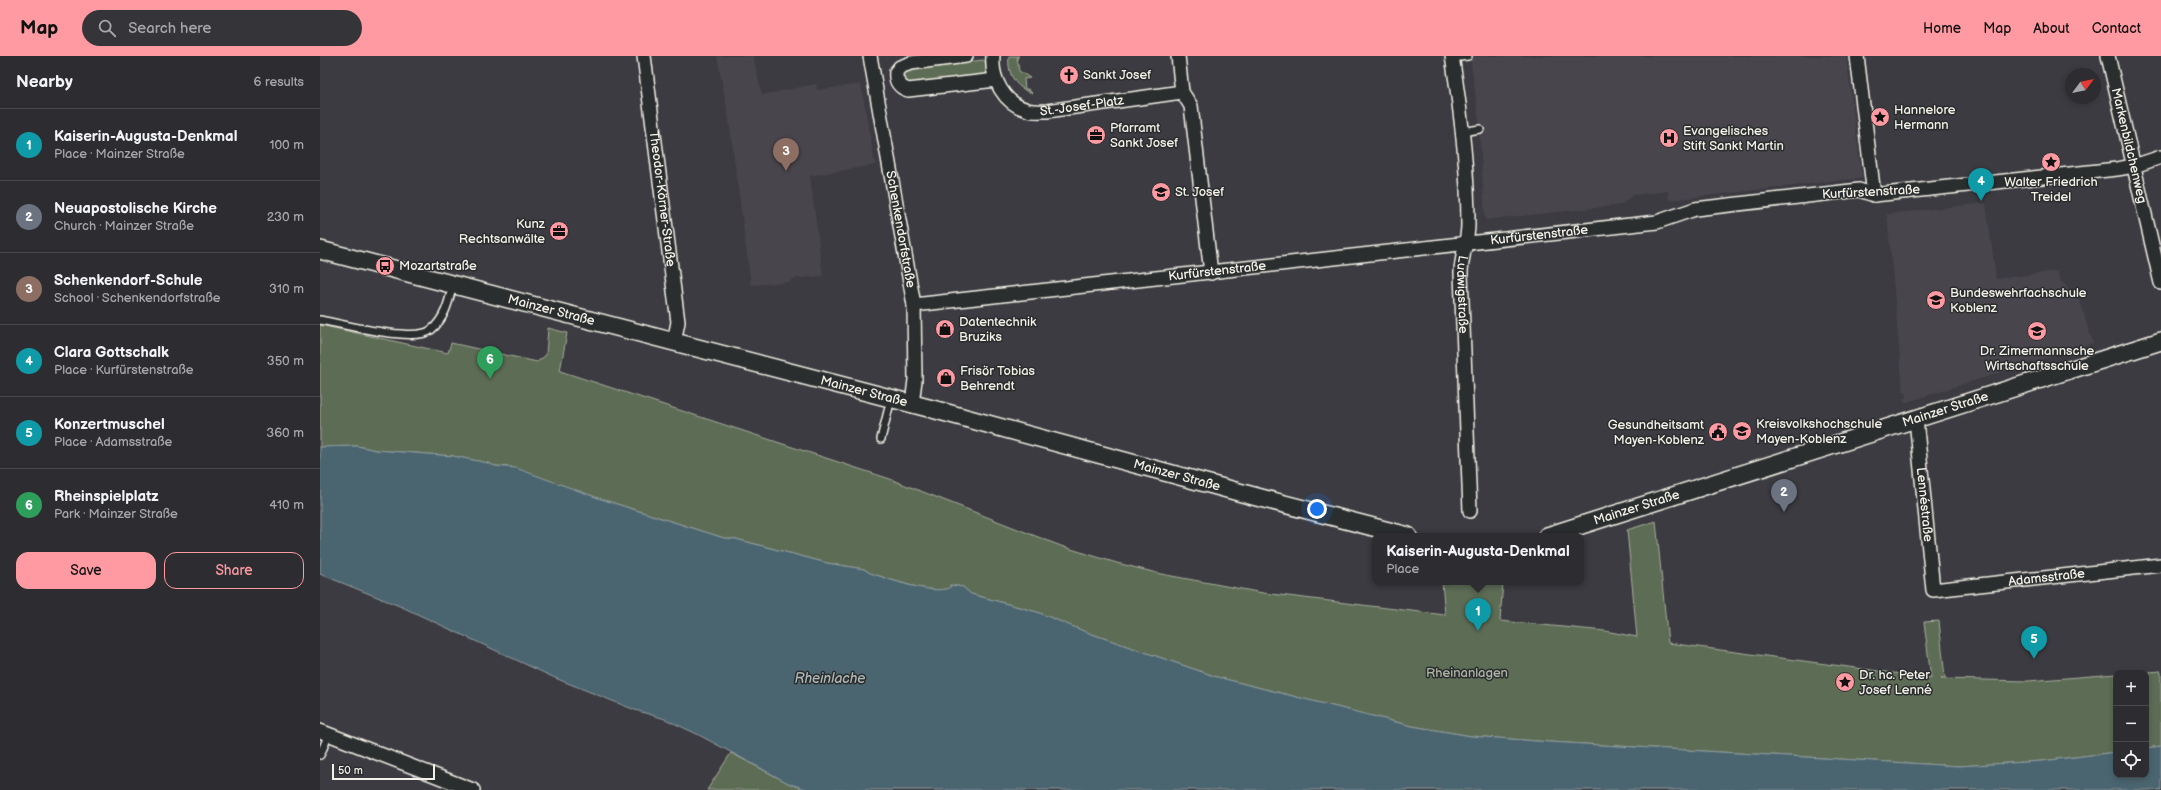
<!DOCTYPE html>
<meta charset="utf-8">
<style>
:root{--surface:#2d2c31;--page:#353439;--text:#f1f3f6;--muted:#a7a7ab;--line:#48484d;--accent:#ff9aa2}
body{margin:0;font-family:"Balsamiq Sans",sans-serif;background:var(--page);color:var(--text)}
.controls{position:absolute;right:12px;bottom:12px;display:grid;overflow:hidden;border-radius:8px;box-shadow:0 2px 6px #0003}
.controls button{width:36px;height:36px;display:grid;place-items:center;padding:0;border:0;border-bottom:1px solid var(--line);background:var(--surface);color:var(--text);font:20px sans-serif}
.compass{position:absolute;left:1745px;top:12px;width:36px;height:36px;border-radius:50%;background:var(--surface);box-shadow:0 2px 6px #0003;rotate:58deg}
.scale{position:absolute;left:12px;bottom:10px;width:103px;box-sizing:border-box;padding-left:4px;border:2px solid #f4f1e8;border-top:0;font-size:11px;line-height:14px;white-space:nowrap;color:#f4f1e8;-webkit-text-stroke:3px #2a2d2e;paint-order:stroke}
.you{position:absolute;left:997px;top:453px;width:14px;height:14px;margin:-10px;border:3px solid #fff;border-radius:50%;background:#1a73e8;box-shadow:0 0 0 6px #1a73e833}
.badge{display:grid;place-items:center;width:26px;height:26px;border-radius:50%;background:var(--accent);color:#fff;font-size:13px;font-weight:700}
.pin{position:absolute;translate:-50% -33px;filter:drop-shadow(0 1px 2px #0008)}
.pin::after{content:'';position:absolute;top:21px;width:14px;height:12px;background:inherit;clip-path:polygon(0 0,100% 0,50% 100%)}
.popup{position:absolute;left:1052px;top:477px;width:212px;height:52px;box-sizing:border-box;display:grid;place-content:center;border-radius:8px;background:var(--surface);filter:drop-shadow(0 1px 3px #0005);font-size:13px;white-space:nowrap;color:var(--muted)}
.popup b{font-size:15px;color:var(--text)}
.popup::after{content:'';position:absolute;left:50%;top:100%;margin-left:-8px;border:8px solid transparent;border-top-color:var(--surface)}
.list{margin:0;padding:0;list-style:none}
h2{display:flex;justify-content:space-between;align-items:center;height:52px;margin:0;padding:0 16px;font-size:17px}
h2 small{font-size:13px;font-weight:400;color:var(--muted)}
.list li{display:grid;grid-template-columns:26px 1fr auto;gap:12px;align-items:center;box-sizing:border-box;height:72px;padding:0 16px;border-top:1px solid var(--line)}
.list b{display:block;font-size:15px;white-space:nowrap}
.list p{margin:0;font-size:13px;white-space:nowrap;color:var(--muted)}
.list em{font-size:13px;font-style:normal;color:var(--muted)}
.actions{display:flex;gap:8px;padding:12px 16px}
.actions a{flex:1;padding:9px 0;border:1px solid var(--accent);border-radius:12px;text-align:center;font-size:14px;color:var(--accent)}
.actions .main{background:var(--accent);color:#111}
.icon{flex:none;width:22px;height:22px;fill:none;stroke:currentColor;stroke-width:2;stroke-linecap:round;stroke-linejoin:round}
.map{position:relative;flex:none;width:1841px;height:734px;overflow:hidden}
header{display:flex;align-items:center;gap:24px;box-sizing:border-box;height:56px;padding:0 20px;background:var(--accent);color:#111}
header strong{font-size:19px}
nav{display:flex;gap:22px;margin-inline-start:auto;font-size:14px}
.search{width:280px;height:36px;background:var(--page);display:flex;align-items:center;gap:10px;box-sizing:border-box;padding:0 14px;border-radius:22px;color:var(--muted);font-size:15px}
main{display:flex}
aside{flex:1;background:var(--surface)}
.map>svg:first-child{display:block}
</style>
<header>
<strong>Map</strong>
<div class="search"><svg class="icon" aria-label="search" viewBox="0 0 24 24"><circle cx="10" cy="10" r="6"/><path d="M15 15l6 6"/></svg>Search here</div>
<nav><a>Home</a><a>Map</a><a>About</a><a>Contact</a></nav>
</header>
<main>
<aside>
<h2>Nearby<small>6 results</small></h2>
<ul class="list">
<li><span class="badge" style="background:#0f9aa8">1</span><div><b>Kaiserin-Augusta-Denkmal</b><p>Place · Mainzer Straße</p></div><em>100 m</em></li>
<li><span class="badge" style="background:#6b7280">2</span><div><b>Neuapostolische Kirche</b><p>Church · Mainzer Straße</p></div><em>230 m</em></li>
<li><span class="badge" style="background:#8d6e63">3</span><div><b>Schenkendorf-Schule</b><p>School · Schenkendorfstraße</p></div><em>310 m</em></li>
<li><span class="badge" style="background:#0f9aa8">4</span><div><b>Clara Gottschalk</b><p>Place · Kurfürstenstraße</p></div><em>350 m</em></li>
<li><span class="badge" style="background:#0f9aa8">5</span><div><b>Konzertmuschel</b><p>Place · Adamsstraße</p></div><em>360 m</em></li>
<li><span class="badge" style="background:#2e9e5b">6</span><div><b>Rheinspielplatz</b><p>Park · Mainzer Straße</p></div><em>410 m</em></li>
</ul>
<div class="actions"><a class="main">Save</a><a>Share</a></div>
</aside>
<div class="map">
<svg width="1841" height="734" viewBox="0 0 1841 734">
<rect width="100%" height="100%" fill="#3c3b41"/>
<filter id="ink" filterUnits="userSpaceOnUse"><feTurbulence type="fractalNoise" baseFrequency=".025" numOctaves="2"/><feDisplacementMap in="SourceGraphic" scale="8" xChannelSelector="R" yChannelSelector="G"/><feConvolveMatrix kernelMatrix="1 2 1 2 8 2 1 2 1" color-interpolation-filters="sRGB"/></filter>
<g filter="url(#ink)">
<path fill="#49454e" d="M397,0H433L442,39L496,28L497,34L541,28L555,109L490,120L503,220L471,223V226L431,229L409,64Z
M1150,0H1526L1542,122L1349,144L1348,135L1313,139L1301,149L1165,164L1159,65Z
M1666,147L1676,223L1738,215L1739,223L1759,243L1773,287L1584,347L1583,342H1586V336L1583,335L1567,158Z"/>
<path fill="#5d6c55" stroke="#a8ae9e" d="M689,0H699L697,2L699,15L710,22L704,23L705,33H708L712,37C695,32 687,17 689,0Z
M663,4L667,7L669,16L665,20L590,28L584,21L588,14L592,13Z
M0,269L128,297L131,287L217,306L226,299L228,272L247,277L240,315L570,423L741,490L797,507L841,518L943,537L1125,559L1122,526H1183L1180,565L1285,575L1317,581L1307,474L1336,465L1348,587L1611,622L1604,566L1619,565L1625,622L1621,623L1708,625L1796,618V696L1722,705L1639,710L1230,686L1151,680L1092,670L897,621L766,576L717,556L651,538L643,531L630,529V532C611,539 570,523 550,517L544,513L507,507L416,483L404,482L281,443L191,411L175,410L168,407L133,400L56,394L37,390L0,391Z
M1841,615V690L1826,692V617H1816Z
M411,697L470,728L489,734H387Z"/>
<path fill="#4b6570" stroke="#8f9da0" d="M37,390L56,394L133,400L168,407L175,410L196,412L281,443L404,482L416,483L507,507L544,513L550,517C569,523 611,539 630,532V529L643,531L651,538L717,556L766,576L897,621L1092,670L1151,680L1230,686L1639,710L1722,705L1796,696V719H1826V692L1841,690V734H489L470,728L379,679L345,663L315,654L235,622L82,551L0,518V391Z"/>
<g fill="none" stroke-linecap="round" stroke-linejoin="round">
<defs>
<path id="service" d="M1132,2L1148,0
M1142,76L1160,73
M0,264C22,268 95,287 111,274C125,263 129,245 133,228
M561,383L571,343
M0,699L9,678"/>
<g id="minor">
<path id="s1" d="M324,0L358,266L354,286"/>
<path id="s2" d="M550,0L594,249L595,324L592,348"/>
<path d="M646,0L591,7L580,11L576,16C575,25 579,31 588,34L676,24"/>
<path id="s3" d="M673,0C671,23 684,48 708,54C714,56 721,55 727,55L862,36"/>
<path d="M858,0L862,36L871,50L891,217"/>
<path id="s4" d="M1132,0C1141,56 1148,112 1148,169C1148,185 1141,201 1141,217L1150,455"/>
<path d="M1537,0L1554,139"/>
<path id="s5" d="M1788,0L1841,227"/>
<path id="s6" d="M594,249L1337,166L1375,153L1539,134L1554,139L1797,113L1814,110L1841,101"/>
<path id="s7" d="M1596,363L1613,534L1841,509"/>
<path d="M0,675L153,734"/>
</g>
<g id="tertiary">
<path id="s8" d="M0,194L616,354L937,441L1088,480"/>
<path id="s9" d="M1227,480L1841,285"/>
</g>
</defs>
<use href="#service" stroke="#f4f1e8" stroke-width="10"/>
<use href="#minor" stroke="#f4f1e8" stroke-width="16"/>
<use href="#tertiary" stroke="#f4f1e8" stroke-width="20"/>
<use href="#service" stroke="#2a2d2e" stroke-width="7"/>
<use href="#minor" stroke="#2a2d2e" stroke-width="13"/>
<use href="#tertiary" stroke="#2a2d2e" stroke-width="17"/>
</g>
</g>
<defs>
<symbol id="church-disc" viewBox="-11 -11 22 22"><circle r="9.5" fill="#ff9aa2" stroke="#2a2d2e"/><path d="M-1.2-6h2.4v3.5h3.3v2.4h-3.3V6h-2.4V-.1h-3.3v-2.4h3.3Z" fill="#111"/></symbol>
<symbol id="sight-disc" viewBox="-11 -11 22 22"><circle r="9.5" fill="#ff9aa2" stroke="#2a2d2e"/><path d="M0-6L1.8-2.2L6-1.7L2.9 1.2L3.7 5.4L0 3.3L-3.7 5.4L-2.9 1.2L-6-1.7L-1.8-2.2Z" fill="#111"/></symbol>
<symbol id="office-disc" viewBox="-11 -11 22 22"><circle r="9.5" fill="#ff9aa2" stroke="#2a2d2e"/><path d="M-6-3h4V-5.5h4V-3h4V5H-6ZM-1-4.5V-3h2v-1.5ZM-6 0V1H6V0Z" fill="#111"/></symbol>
<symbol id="hospital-disc" viewBox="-11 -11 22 22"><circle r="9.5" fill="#ff9aa2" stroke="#2a2d2e"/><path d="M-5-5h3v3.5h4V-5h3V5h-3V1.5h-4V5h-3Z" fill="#111"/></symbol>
<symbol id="school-disc" viewBox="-11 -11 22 22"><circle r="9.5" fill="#ff9aa2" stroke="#2a2d2e"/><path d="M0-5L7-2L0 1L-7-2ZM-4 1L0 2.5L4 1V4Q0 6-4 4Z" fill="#111"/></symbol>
<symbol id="bus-disc" viewBox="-11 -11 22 22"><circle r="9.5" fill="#ff9aa2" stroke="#2a2d2e"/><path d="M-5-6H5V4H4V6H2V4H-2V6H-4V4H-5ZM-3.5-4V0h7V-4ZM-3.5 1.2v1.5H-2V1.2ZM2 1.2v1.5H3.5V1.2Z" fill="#111"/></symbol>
<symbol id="university-disc" viewBox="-11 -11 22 22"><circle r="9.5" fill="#ff9aa2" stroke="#2a2d2e"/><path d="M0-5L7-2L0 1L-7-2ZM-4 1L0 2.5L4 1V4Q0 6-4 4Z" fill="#111"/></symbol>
<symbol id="shop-disc" viewBox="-11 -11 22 22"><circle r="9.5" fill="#ff9aa2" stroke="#2a2d2e"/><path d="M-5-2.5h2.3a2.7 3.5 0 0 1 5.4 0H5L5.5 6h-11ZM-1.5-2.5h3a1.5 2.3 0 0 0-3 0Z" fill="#111"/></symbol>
<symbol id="civic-disc" viewBox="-11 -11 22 22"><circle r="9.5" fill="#ff9aa2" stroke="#2a2d2e"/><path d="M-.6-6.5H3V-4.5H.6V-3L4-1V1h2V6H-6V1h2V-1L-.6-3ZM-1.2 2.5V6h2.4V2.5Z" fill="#111"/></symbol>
</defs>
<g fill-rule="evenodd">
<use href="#church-disc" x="738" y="8" width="22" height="22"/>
<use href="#sight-disc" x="1549" y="50" width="22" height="22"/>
<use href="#office-disc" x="765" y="68" width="22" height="22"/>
<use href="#hospital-disc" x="1338" y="71" width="22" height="22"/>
<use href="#sight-disc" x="1720" y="95" width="22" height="22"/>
<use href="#school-disc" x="830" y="125" width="22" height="22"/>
<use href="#office-disc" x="228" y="164" width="22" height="22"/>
<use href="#bus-disc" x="54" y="199" width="22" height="22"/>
<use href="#university-disc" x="1605" y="233" width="22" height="22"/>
<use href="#shop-disc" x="614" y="262" width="22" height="22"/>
<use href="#school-disc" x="1706" y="264" width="22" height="22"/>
<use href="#shop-disc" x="615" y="311" width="22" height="22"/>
<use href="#university-disc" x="1411" y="364" width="22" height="22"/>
<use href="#civic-disc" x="1387" y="365" width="22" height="22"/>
<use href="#sight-disc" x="1514" y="615" width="22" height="22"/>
</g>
<g text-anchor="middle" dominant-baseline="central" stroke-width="3" stroke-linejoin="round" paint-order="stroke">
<g font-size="13" fill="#f4f1e8" stroke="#2a2d2e" text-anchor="start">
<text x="763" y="19">Sankt Josef</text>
<text x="1574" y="54">Hannelore<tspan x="1574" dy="15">Hermann</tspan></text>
<text x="790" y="72">Pfarramt<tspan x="790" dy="15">Sankt Josef</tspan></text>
<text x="1363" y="75">Evangelisches<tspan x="1363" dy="15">Stift Sankt Martin</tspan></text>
<text x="1731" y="126" text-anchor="middle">Walter Friedrich<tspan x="1731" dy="15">Treidel</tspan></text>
<text x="855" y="136">St. Josef</text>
<text x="225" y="168" text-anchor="end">Kunz<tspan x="225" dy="15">Rechtsanwälte</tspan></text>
<text x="79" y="210">Mozartstraße</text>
<text x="1630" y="237">Bundeswehrfachschule<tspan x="1630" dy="15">Koblenz</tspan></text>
<text x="639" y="266">Datentechnik<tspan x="639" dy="15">Bruziks</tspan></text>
<text x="1717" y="295" text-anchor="middle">Dr. Zimermannsche<tspan x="1717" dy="15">Wirtschaftsschule</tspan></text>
<text x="640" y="315">Frisör Tobias<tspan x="640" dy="15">Behrendt</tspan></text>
<text x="1436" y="368">Kreisvolkshochschule<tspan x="1436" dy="15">Mayen-Koblenz</tspan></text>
<text x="1384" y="369" text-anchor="end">Gesundheitsamt<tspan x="1384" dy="15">Mayen-Koblenz</tspan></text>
<text x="1539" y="619">Dr. hc. Peter<tspan x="1539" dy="15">Josef Lenné</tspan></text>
</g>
<g font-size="13" fill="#f4f1e8" stroke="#2a2d2e">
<text stroke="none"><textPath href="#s3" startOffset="124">St.-Josef-Platz</textPath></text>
<text stroke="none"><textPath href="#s5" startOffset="92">Markenbildchenweg</textPath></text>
<text transform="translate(1551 136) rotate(-3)">Kurfürstenstraße</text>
<text stroke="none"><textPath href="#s1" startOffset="144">Theodor-Körner-Straße</textPath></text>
<text stroke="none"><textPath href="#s2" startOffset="176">Schenkendorfstraße</textPath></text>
<text stroke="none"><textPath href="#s6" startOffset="629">Kurfürstenstraße</textPath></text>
<text stroke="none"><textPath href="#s6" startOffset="305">Kurfürstenstraße</textPath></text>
<text stroke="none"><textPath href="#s4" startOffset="240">Ludwigstraße</textPath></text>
<text stroke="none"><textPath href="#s8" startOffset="239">Mainzer Straße</textPath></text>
<text stroke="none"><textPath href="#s8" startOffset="562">Mainzer Straße</textPath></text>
<text stroke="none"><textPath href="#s9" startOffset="418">Mainzer Straße</textPath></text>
<text stroke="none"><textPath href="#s8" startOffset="886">Mainzer Straße</textPath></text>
<text stroke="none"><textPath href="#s7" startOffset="86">Lennéstraße</textPath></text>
<text stroke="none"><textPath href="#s9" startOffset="94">Mainzer Straße</textPath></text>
<text stroke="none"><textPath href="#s7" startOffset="286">Adamsstraße</textPath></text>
</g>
<g font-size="13" fill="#b0b5a6" stroke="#2a2d2e">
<text x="1147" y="617">Rheinanlagen</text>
</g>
<g font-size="14" font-style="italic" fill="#b0b9b8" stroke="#2a2d2e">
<text x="510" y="622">Rheinlache</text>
</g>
</g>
</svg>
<div class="controls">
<button>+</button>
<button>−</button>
<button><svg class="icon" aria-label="locate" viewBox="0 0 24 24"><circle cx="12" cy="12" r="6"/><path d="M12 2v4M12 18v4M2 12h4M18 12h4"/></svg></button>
</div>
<svg class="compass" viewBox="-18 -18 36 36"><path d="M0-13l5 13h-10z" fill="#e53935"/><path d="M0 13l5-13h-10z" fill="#a7a7ab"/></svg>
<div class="scale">50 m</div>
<div class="you"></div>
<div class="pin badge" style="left:1158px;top:575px;background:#0f9aa8">1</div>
<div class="popup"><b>Kaiserin-Augusta-Denkmal</b>Place</div>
<div class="pin badge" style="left:1464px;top:456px;background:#6b7280">2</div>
<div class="pin badge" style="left:466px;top:115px;background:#8d6e63">3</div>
<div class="pin badge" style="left:1661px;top:145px;background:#0f9aa8">4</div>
<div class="pin badge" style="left:1714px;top:603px;background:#0f9aa8">5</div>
<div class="pin badge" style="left:170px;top:323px;background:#2e9e5b">6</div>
</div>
</main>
